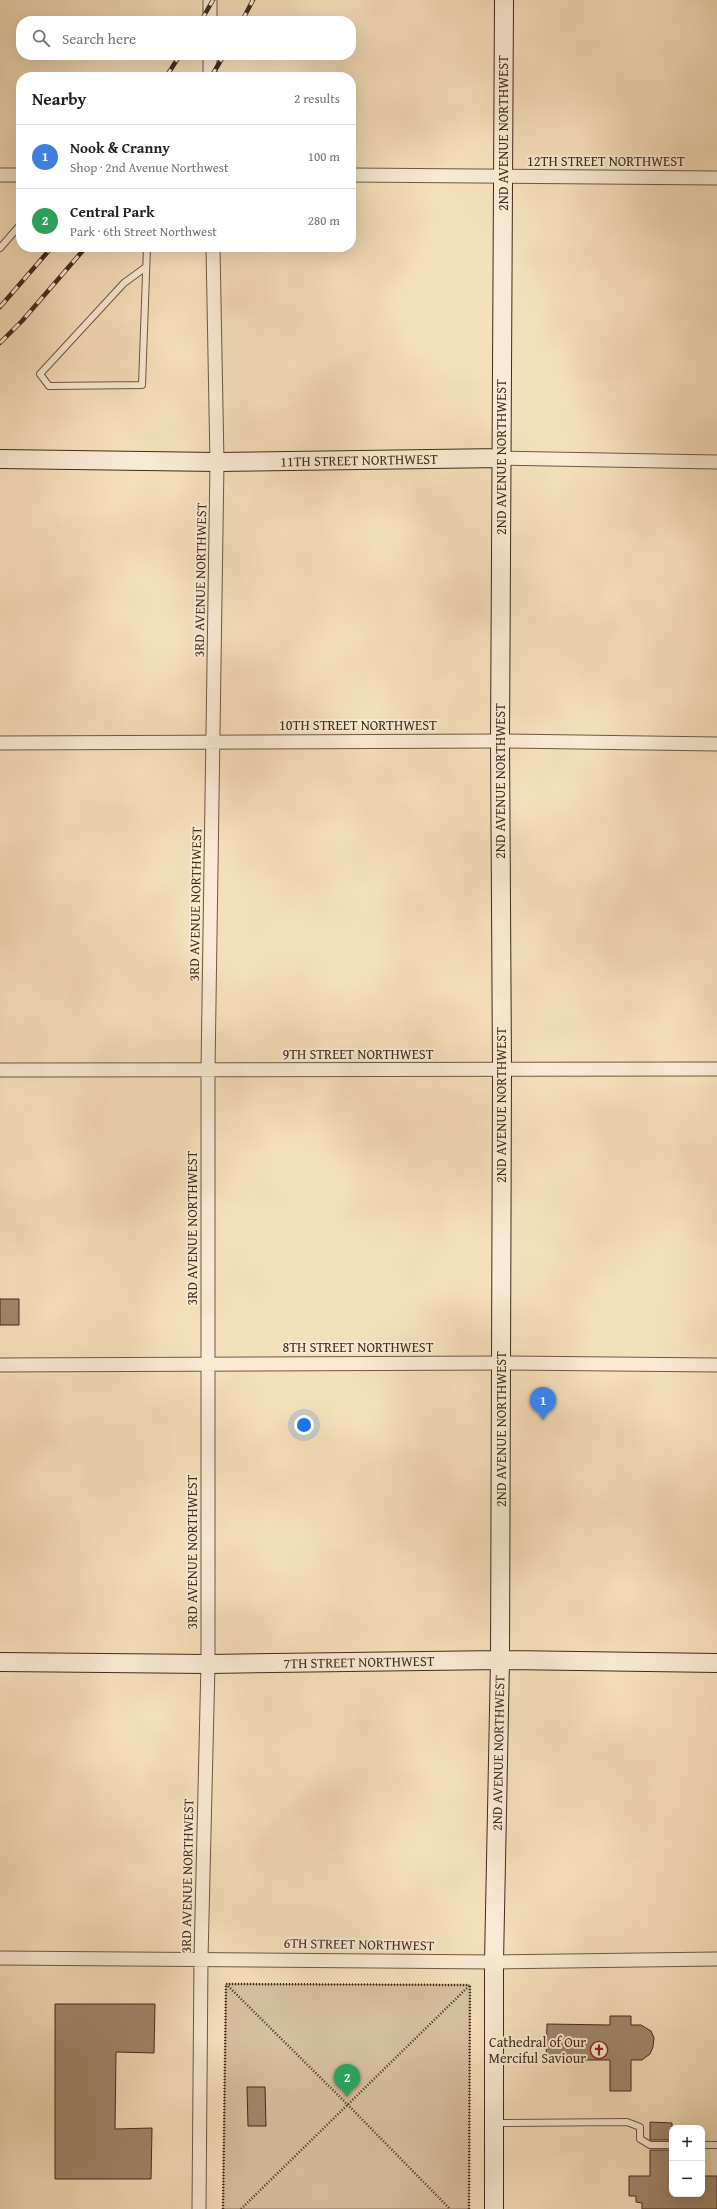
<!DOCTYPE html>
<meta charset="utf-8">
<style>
:root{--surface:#fff;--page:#f2f2f2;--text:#202124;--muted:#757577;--line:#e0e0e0;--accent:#0b8043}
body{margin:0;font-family:"Gentium Book Plus",serif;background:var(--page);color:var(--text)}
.controls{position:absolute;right:12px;bottom:12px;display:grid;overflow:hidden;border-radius:8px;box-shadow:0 4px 16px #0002}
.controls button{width:36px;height:36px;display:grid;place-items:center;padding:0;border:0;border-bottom:1px solid var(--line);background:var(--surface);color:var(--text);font:20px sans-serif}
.you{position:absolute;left:304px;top:1425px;width:14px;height:14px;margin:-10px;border:3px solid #fff;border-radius:50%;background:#1a73e8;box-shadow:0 0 0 6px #1a73e833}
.badge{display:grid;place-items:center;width:26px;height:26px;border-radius:50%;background:var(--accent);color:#fff;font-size:13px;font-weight:700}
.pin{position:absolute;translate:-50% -33px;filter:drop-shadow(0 1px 2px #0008)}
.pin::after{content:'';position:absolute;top:21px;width:14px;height:12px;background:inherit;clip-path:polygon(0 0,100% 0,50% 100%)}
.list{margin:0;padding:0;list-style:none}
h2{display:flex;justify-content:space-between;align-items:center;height:52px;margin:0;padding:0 16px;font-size:17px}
h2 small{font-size:13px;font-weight:400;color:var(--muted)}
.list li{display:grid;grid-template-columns:26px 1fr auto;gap:12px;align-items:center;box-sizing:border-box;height:64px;padding:0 16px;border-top:1px solid var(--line)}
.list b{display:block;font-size:15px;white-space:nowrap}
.list p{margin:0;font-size:13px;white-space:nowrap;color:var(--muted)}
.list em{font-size:13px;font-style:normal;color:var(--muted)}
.icon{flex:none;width:22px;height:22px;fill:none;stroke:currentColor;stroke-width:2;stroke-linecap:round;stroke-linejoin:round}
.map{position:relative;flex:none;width:717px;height:2209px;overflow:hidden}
.search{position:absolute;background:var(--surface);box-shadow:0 4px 16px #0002;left:16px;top:16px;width:340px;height:44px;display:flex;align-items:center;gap:10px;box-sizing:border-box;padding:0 14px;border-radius:16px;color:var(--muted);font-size:15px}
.panel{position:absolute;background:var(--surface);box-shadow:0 4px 16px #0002;left:16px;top:72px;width:340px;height:180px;border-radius:16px}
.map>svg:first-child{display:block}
</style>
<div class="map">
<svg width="717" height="2209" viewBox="0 0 717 2209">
<rect width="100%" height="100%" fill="#f5dfbb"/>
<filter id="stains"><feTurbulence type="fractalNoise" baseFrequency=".005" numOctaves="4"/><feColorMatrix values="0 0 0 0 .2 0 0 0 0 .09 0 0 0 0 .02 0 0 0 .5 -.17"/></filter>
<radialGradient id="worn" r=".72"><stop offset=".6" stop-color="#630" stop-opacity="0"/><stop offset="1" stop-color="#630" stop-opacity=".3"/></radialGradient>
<path fill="#d6c0a0" stroke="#8c765d" d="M226,1984L470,1985L469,2209H223Z"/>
<path fill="#9f896e" stroke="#412b1a" d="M0,1299H19V1325H0Z
M55,2004H155L154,2053L116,2052L115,2129L152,2128L151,2179H55Z
M610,2016H631V2025H641L651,2031L654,2038L653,2047L650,2054L642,2060H631V2091H610V2060H546L547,2024L610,2025Z
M247,2087H265L266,2126H248Z
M650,2122L672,2123V2140H650Z
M650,2150H672V2194H702V2176H717V2209H642V2203L636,2202V2196H629V2176H650Z"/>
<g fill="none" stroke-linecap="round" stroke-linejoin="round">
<defs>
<path id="lane" d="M0,248L21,224
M146,267L124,283L40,374L49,386L142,385L147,247
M497,2123L627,2122L640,2127V2139L650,2145H672
M702,2145H717"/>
<path id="street" d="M210,21V0
M210,55V77
M0,175H21
M351,175L717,178
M501,458L717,462
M0,743L500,741L717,744
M0,1070L717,1069
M0,1365L501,1363L717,1365
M0,1958L494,1962L717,1959
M199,2209L201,1959L208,1664V1070L217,462L213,247"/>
<path id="secondary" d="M0,459L217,462L501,458
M0,1662L208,1664L500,1660L717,1663
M494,2209V1962L500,1660L502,1069L500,741L504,0"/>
</defs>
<use href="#lane" stroke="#6e5842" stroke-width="8"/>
<use href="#street" stroke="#6e5842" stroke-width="15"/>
<use href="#secondary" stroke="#412b1a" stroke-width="20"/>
<path stroke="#412b1a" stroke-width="2.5" stroke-dasharray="1 2" stroke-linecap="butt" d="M226,1984L347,2104L450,2209
M226,1984L469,1985
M223,2209L226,1985
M241,2209L470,1985
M469,2209L470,1986"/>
<use href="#lane" stroke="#f8ead3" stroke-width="6"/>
<use href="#street" stroke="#f8ead3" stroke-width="13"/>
<use href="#secondary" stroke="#f8ead3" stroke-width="18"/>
<defs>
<path id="rail" d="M201,21L213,0
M242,21L253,0
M166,77L180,55
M211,77L224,55
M0,307L52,247
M0,343L22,321L86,247"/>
</defs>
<use href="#rail" stroke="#412b1a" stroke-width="4.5"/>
<use href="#rail" stroke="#f8ead3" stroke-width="3" stroke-dasharray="9" stroke-linecap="butt"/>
</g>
<defs>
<symbol id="church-ring" viewBox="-11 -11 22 22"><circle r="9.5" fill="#f8ead3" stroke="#8f2418" stroke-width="1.5"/><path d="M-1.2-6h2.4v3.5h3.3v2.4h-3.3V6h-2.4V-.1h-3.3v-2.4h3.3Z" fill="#8f2418"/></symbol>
</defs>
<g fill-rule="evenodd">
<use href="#church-ring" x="589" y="2040" width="20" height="20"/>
</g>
<g text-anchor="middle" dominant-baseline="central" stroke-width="4" stroke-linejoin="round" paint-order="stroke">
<g font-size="14" fill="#412b1a" stroke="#f8ead3">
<text transform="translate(503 133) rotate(-90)">2ND AVENUE NORTHWEST</text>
<text x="606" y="161">12TH STREET NORTHWEST</text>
<text transform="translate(501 457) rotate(-90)">2ND AVENUE NORTHWEST</text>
<text transform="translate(359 460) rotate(-1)">11TH STREET NORTHWEST</text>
<text transform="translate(200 580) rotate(-89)">3RD AVENUE NORTHWEST</text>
<text x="358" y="725">10TH STREET NORTHWEST</text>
<text transform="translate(500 781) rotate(-90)">2ND AVENUE NORTHWEST</text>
<text transform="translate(195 904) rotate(-89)">3RD AVENUE NORTHWEST</text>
<text x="358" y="1054">9TH STREET NORTHWEST</text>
<text transform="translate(501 1105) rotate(-90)">2ND AVENUE NORTHWEST</text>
<text transform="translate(192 1228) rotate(-90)">3RD AVENUE NORTHWEST</text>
<text x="358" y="1347">8TH STREET NORTHWEST</text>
<text transform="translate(501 1429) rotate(-90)">2ND AVENUE NORTHWEST</text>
<text transform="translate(192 1552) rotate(-90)">3RD AVENUE NORTHWEST</text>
<text transform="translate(359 1662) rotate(-1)">7TH STREET NORTHWEST</text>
<text transform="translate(498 1753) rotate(-89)">2ND AVENUE NORTHWEST</text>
<text transform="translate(187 1876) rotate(-89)">3RD AVENUE NORTHWEST</text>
<text transform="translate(359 1944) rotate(1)">6TH STREET NORTHWEST</text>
</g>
<g font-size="14" fill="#412b1a" stroke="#f8ead3" text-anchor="end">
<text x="586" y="2042">Cathedral of Our<tspan x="586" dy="16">Merciful Saviour</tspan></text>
</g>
</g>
<rect width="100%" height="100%" filter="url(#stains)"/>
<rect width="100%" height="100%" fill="url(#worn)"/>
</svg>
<div class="controls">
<button>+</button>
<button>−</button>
</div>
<div class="you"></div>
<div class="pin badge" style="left:543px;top:1420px;background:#3f7fe0">1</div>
<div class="pin badge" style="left:347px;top:2097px;background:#2e9e5b">2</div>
<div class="search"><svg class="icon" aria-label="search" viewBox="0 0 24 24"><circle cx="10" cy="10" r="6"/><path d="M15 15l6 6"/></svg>Search here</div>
<section class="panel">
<h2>Nearby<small>2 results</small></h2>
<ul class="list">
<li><span class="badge" style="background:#3f7fe0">1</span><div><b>Nook &amp; Cranny</b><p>Shop · 2nd Avenue Northwest</p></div><em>100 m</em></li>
<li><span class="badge" style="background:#2e9e5b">2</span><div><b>Central Park</b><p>Park · 6th Street Northwest</p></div><em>280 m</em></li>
</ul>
</section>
</div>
